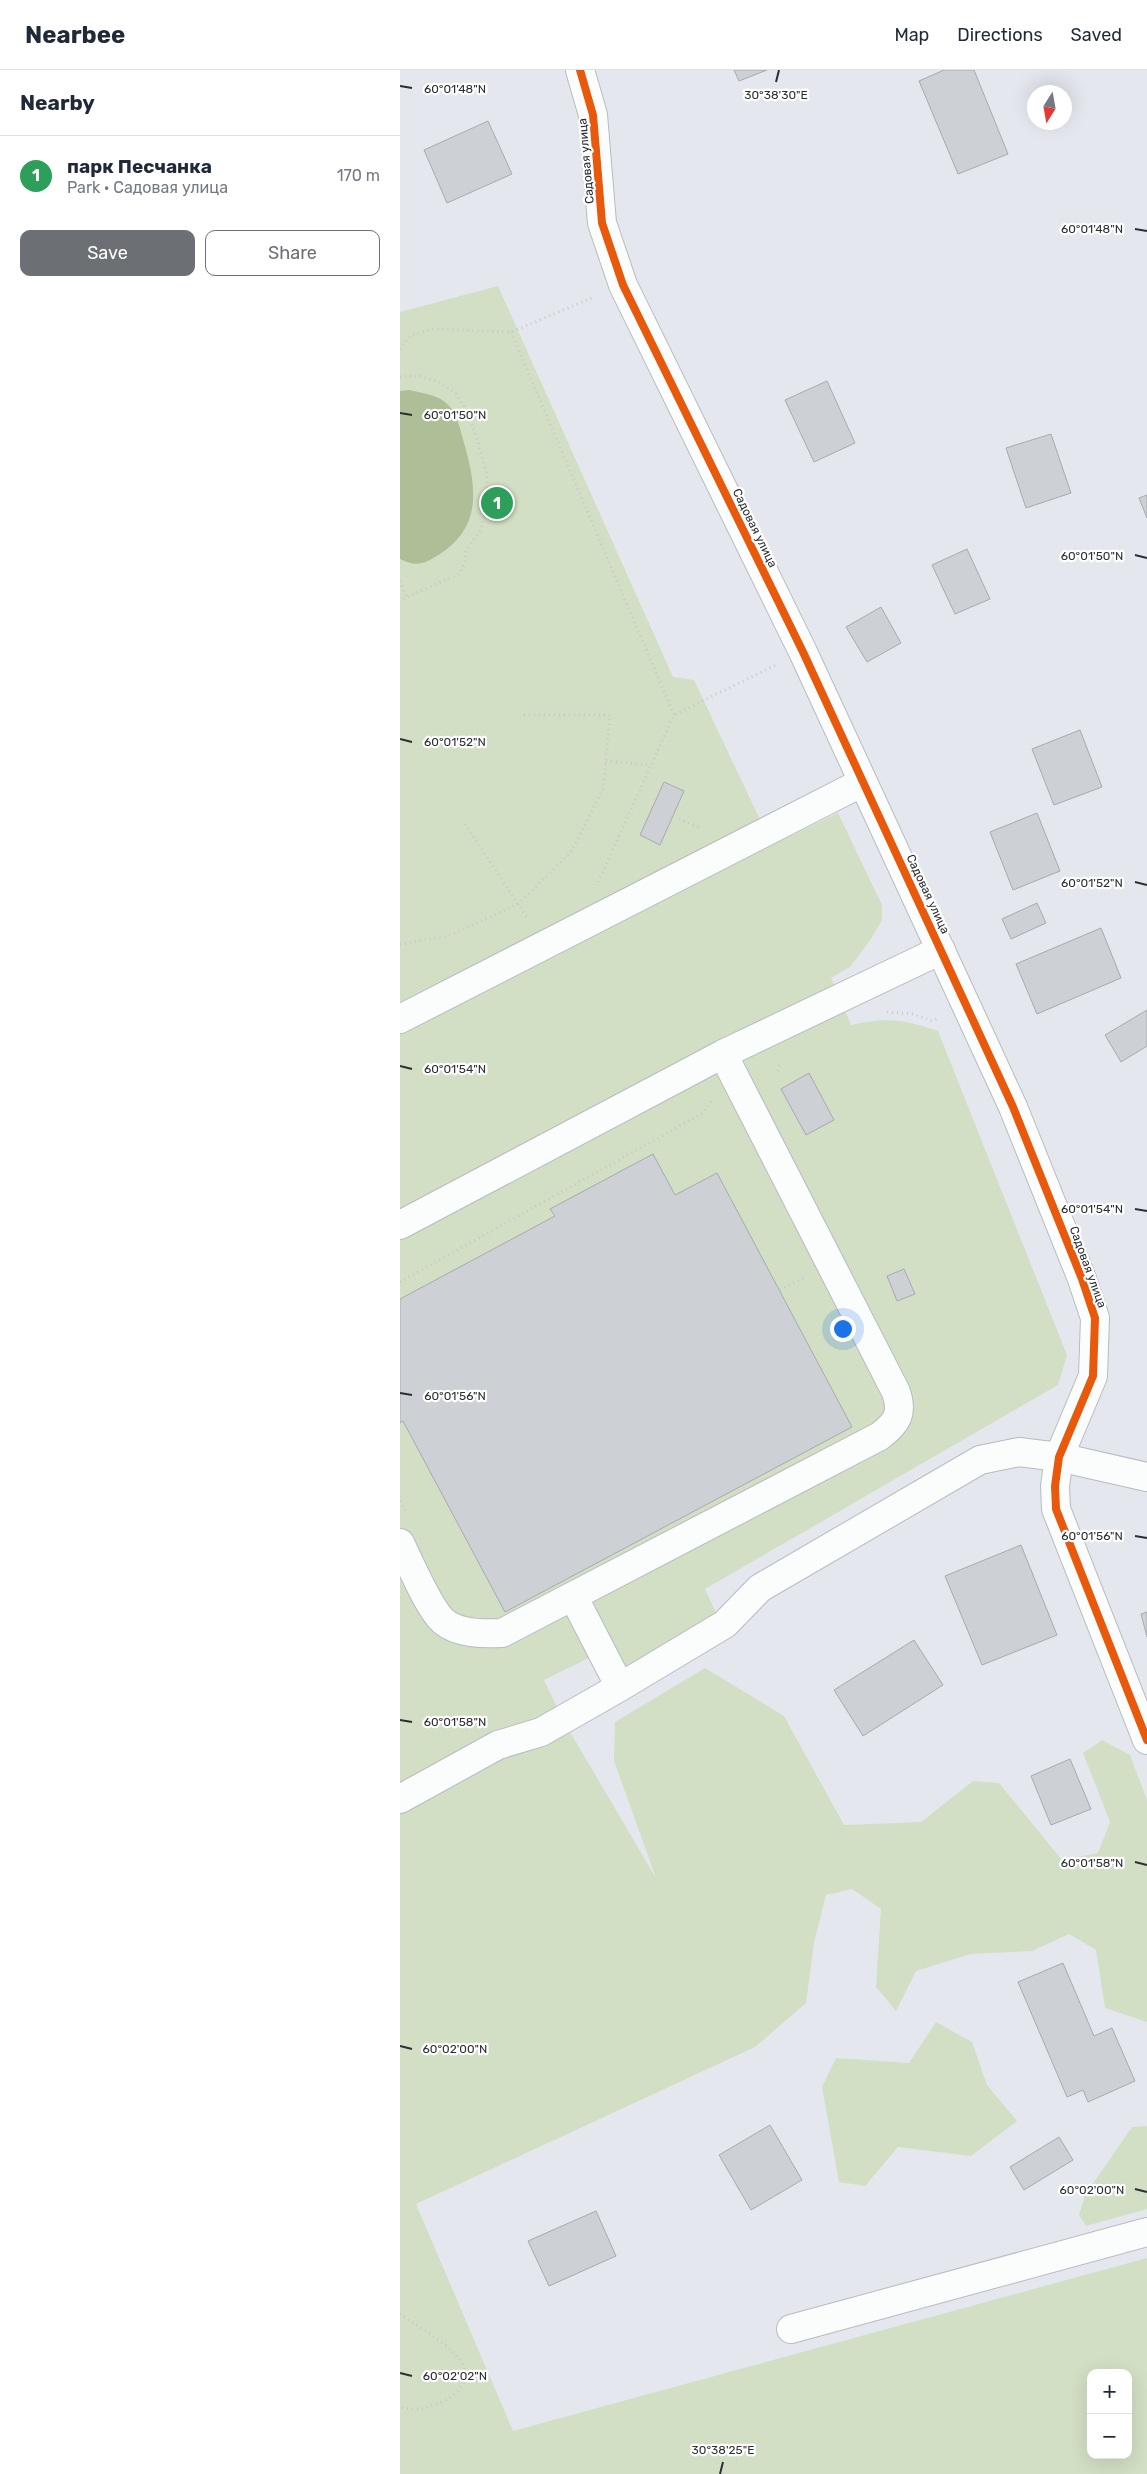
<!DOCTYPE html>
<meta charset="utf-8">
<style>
:root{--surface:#fff;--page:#f6f6f7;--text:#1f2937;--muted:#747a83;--line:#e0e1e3;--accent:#6c6f74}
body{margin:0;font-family:Rubik,sans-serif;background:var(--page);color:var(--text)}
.controls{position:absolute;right:15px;bottom:15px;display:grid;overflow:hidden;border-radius:10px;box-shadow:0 5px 20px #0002}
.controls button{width:45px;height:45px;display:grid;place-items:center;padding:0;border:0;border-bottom:1px solid var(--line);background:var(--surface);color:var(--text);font:25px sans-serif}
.compass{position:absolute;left:627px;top:15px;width:45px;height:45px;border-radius:50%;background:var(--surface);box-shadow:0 5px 20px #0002;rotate:191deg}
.you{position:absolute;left:442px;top:1258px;width:18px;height:18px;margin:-12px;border:4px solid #fff;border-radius:50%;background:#1a73e8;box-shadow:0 0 0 8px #1a73e833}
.badge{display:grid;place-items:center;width:32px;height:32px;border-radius:50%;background:var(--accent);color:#fff;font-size:16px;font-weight:700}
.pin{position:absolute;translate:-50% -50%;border:2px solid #fff;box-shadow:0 1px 5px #0006}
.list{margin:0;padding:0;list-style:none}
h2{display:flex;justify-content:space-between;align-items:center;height:65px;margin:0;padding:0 20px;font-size:21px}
h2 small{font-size:16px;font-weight:400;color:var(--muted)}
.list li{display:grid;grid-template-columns:32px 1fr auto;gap:15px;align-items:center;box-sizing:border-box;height:80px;padding:0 20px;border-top:1px solid var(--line)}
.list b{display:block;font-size:19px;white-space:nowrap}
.list p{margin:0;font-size:16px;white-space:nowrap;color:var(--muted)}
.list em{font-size:16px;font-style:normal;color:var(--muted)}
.actions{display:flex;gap:10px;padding:15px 20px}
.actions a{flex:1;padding:11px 0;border:1px solid var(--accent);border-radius:10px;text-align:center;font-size:18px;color:var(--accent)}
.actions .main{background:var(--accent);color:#fff}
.map{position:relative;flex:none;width:747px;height:2404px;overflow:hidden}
header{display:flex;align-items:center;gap:30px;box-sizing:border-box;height:70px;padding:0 25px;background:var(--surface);border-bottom:1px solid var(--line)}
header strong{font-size:24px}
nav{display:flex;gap:28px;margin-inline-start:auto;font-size:18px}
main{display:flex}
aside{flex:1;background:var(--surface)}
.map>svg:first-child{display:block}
</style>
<header>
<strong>Nearbee</strong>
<nav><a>Map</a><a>Directions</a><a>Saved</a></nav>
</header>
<main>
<aside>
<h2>Nearby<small></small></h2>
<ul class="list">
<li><span class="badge" style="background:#2e9e5b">1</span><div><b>парк Песчанка</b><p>Park · Садовая улица</p></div><em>170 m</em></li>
</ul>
<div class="actions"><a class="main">Save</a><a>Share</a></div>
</aside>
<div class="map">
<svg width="747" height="2404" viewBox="0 0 747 2404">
<rect width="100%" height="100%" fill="#e4e8ee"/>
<path fill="#d2dfc4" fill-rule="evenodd" d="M98,216L273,607L294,610L372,775L438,743L482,835V850L471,869L450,897L431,908L451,955C487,947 503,949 538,961L667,1285L658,1315L305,1519L318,1547L228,1598L211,1577L144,1610L163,1650L256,1808L214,1691L215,1652L305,1598L384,1646L444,1755L521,1752L573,1711L599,1713L662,1790L698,1783L710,1752L683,1683L702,1670L730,1685L747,1730V1952L705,1938L696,1880L669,1864L632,1881L571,1884L516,1901L496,1941L476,1917L481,1839L452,1819L426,1825L414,1873L406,1933L355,1977L16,2134L113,2361L747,2188V2404H0V242ZM691,2303H728V2385H691Z
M536,1952L572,1972L587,2015L617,2051L571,2086L498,2077L465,2116L439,2112L422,2017L436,1988L509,1993Z
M747,2056V2139L686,2156L679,2145L685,2125L732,2057Z"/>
<path fill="#aebf97" d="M9,320C21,323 35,324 45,332C57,341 60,359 64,373C77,419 83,459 35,487C22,495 14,496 0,489V321Z"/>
<path fill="#cdd0d4" stroke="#a7aaaf" d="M334,0H367L339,11Z
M544,0H574L608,84L558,104L519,11Z
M88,51L112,104L47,133L24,80Z
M427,311L455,373L414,392L385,330Z
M651,364L671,423L626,438L606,378Z
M747,425V448L739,428Z
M567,479L590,529L555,544L532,495Z
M481,537L501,573L467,592L446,557Z
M680,660L702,717L654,735L632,679Z
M264,712L284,721L260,775L240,765Z
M637,743L660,801L613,820L590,762Z
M637,833L646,853L611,869L602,849Z
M701,858L721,908L637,944L616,894Z
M747,940V976L721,992L705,965Z
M409,1003L434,1050L406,1065L381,1019Z
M253,1084L275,1125L317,1103L452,1357L105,1542L3,1351L0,1353V1229L155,1146L150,1139Z
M504,1199L515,1224L497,1231L487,1206Z
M621,1475L657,1565L582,1595L545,1506Z
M747,1542V1567L741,1544Z
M514,1570L543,1615L463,1666L434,1620Z
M670,1689L691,1739L651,1755L631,1706Z
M663,1893L694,1966L712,1958L735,2011L688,2032L683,2020L667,2027L618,1912Z
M370,2055L402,2110L351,2140L319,2085Z
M659,2067L673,2090L624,2120L610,2097Z
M196,2141L216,2186L149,2216L128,2171Z"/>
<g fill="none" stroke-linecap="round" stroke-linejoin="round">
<defs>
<path id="minor" d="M180,0L193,45L202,153L223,215L403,582L566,935L613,1037L682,1209L695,1248L693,1306L659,1387L655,1416L656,1439L747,1670
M0,949L463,712
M0,1155L323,984L541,880
M0,1473C10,1493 28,1537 43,1551C58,1564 84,1564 102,1563L480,1366C498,1352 503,1343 496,1322L323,984
M173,1526L220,1617
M0,1729L98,1675L141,1662L220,1617L325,1554L360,1518L580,1390L619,1382L659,1387L747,1407
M391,2259L747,2162"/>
</defs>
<use href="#minor" stroke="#b8bbbf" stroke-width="30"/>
<path stroke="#c8c9ca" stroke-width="3" stroke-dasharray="1 4" stroke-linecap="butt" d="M111,262L274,645
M0,279L11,265L34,259L111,262L194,227
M0,307L20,306L39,312L56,324L69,344L78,372L87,404V433L81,460L65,482L66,490L59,504L0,530
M0,511L6,526
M206,691L251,695
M279,749L301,758
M65,754L128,849
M198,812L274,645L376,595
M0,874L48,866L118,834L171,782L203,719L210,645H122
M487,942L513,944L532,951L539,948
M378,1001L381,993
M0,1212L303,1043L312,1030
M380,1220L403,1208
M0,1431L6,1442
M0,2244C15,2255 51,2275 61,2291C78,2318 41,2336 19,2339C13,2340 6,2338 0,2337"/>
<use href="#minor" stroke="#fbfcfc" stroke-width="28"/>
<defs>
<path id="cycleway" d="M180,0L193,45L202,153L223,215L403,582L566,935L613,1037L682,1209L695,1248L693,1306L659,1387L655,1416L656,1439L747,1670"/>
</defs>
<use href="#cycleway" stroke="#fff" stroke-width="11"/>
<use href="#cycleway" stroke="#e8590c" stroke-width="8"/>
</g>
<path fill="none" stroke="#2b2e32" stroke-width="2" d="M376,12L379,0M0,16L12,18M735,159L747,161M0,343L12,345M735,485L747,488M0,669L12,672M735,812L747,815M0,996L12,999M735,1139L747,1141M0,1323L12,1325M735,1466L747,1468M0,1650L12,1652M735,1792L747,1795M0,1976L12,1979M735,2119L747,2122M0,2303L12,2306M320,2404L323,2392"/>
<g text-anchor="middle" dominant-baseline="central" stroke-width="4.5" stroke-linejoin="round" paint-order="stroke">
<g font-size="12" fill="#2b2e32" stroke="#fff">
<text transform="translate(186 91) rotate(-95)">Садовая улица</text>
<text transform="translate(355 458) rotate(64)">Садовая улица</text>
<text transform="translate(528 824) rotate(65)">Садовая улица</text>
<text transform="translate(688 1197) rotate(70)">Садовая улица</text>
</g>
</g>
<g font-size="12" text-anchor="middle" fill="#2b2e32" stroke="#fff" stroke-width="4.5" stroke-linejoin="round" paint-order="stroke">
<text x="55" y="23">60°01'48"N</text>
<text x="376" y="29">30°38'30"E</text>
<text x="692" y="163">60°01'48"N</text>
<text x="55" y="349">60°01'50"N</text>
<text x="692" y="490">60°01'50"N</text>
<text x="55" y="676">60°01'52"N</text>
<text x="692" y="817">60°01'52"N</text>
<text x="55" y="1003">60°01'54"N</text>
<text x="692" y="1143">60°01'54"N</text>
<text x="55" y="1330">60°01'56"N</text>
<text x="692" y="1470">60°01'56"N</text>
<text x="55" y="1656">60°01'58"N</text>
<text x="692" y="1797">60°01'58"N</text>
<text x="55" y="1983">60°02'00"N</text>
<text x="692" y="2124">60°02'00"N</text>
<text x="55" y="2310">60°02'02"N</text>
<text x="323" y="2384">30°38'25"E</text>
</g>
</svg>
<div class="controls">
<button>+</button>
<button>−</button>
</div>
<svg class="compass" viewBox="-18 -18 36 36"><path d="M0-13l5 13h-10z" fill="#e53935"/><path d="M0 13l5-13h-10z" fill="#747a83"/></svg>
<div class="you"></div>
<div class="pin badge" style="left:97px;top:433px;background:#2e9e5b">1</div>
</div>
</main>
